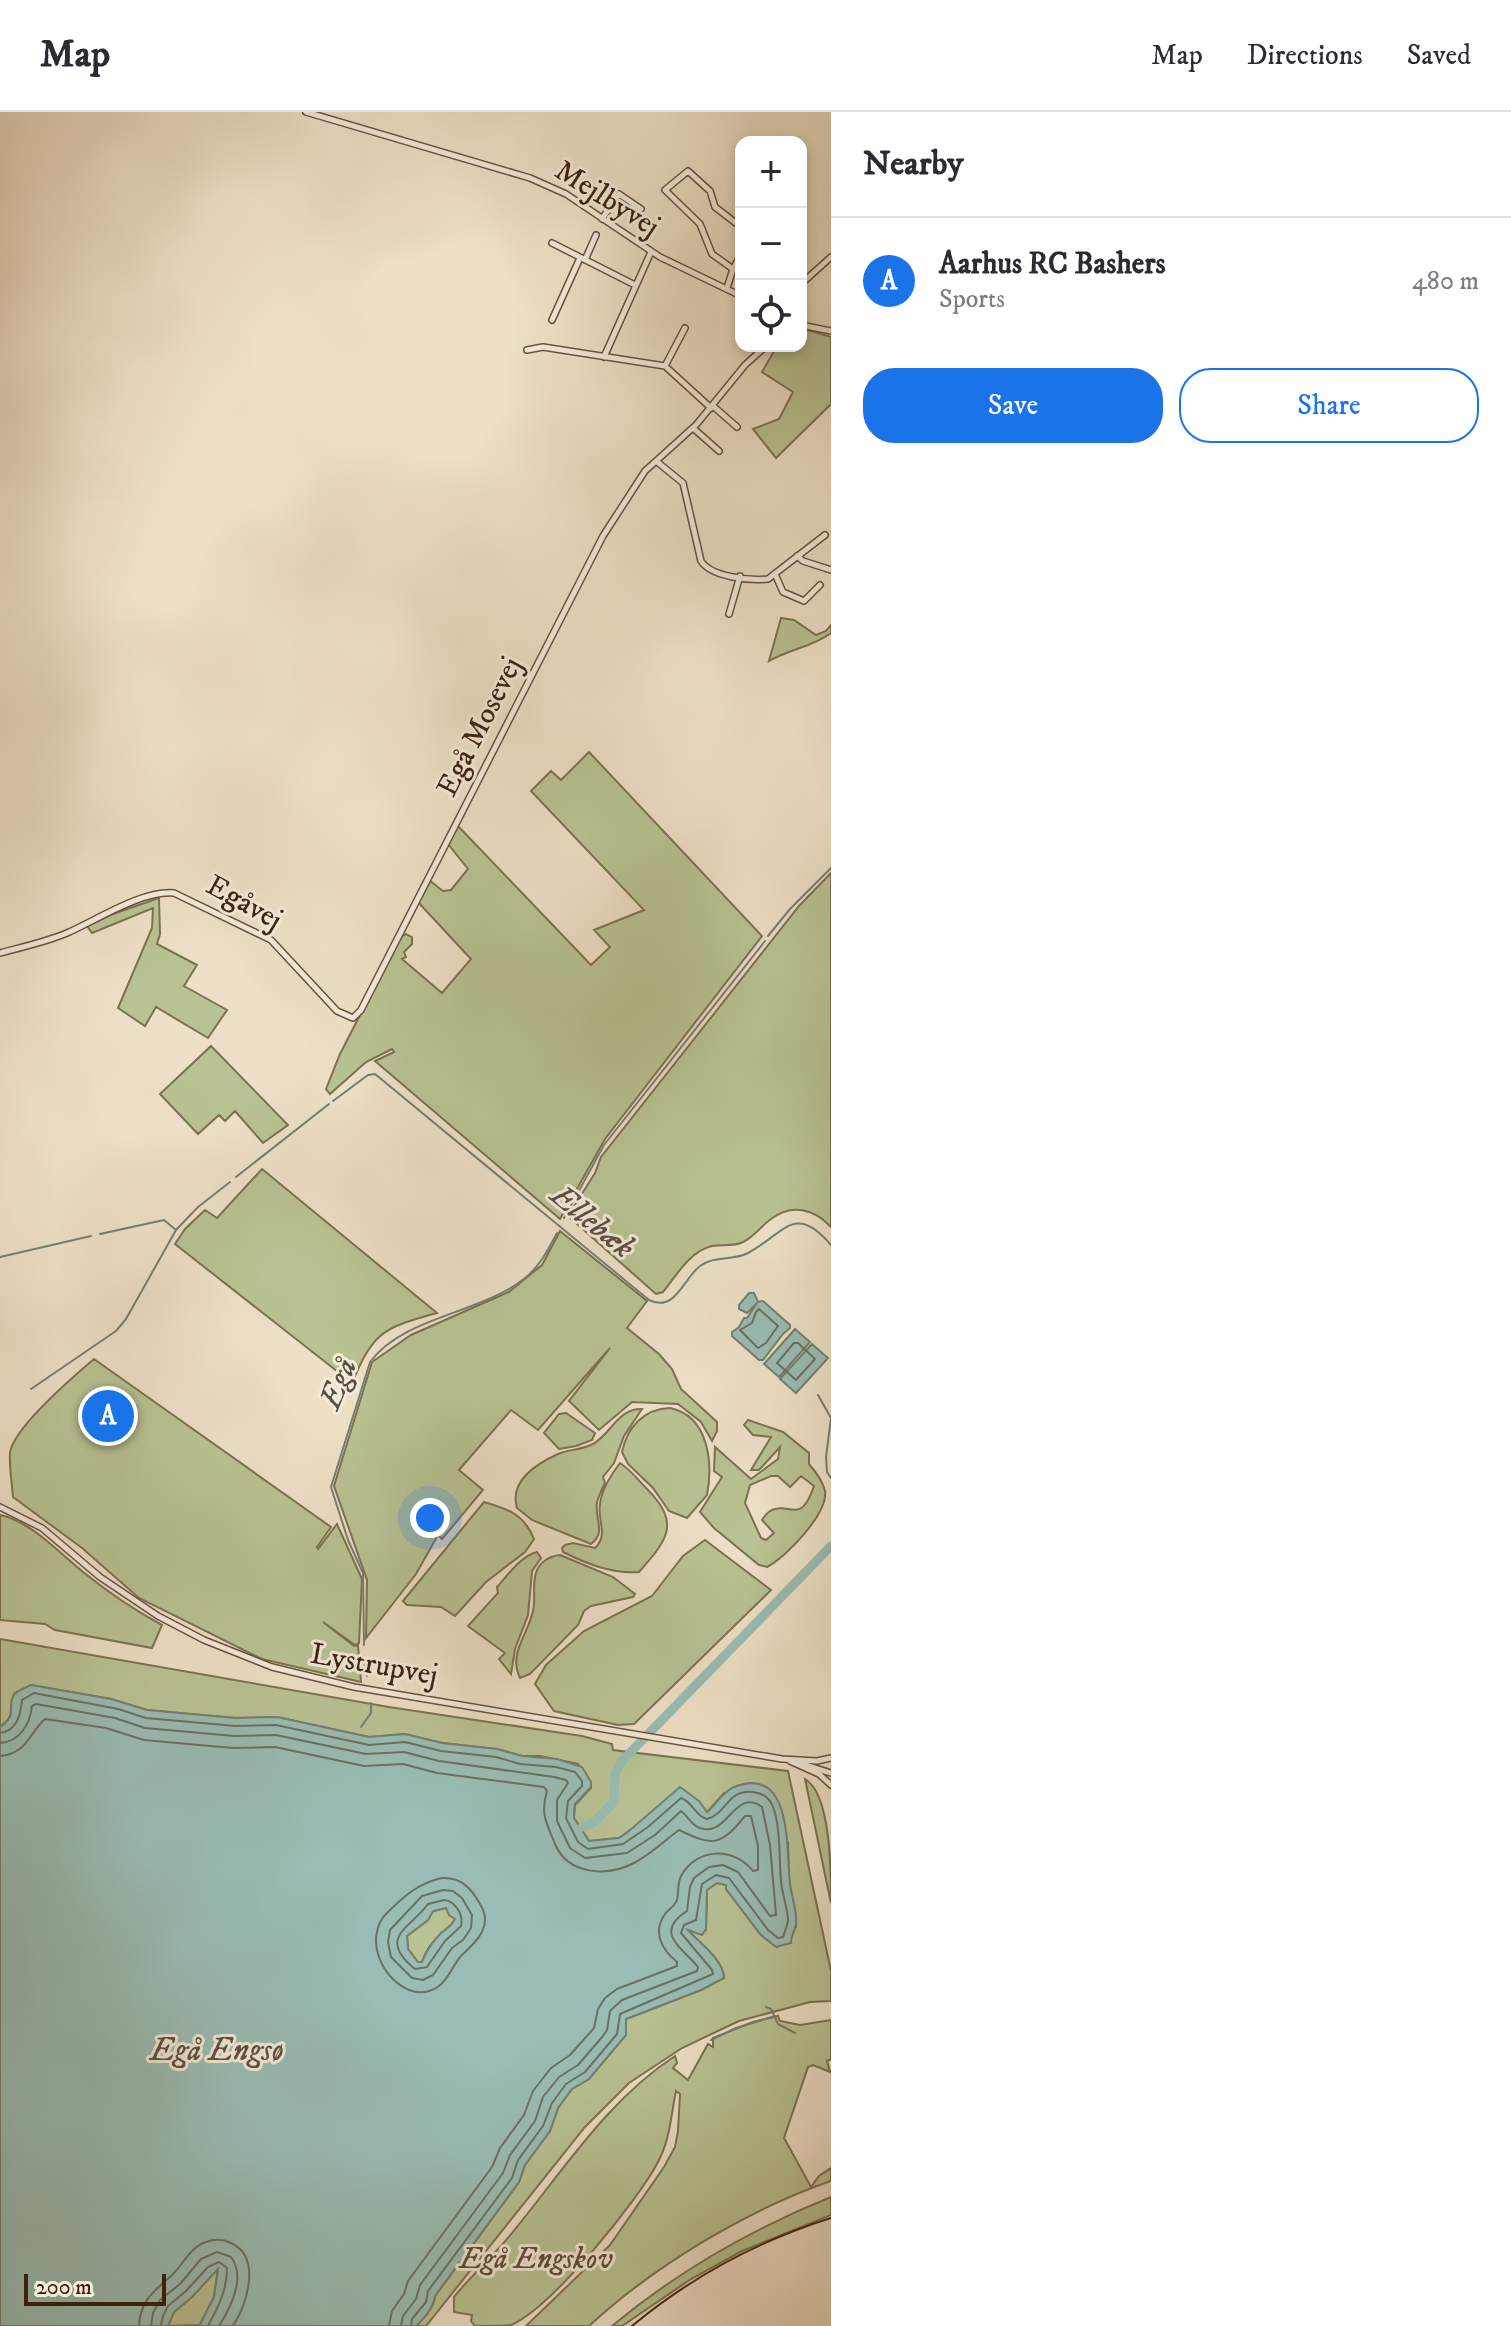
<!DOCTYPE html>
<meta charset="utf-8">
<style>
:root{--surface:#fff;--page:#f7f7f7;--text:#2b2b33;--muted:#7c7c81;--line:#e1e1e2;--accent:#1a73e8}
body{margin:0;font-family:"IM FELL DW Pica",serif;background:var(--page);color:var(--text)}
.controls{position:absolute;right:24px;top:24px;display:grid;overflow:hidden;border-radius:16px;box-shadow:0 4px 12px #0003}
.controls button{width:72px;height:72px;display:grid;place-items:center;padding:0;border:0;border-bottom:2px solid var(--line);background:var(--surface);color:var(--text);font:40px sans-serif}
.scale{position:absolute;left:24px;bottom:20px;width:142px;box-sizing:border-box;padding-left:8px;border:4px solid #3e2210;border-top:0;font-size:22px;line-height:28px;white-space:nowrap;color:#3e2210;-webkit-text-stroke:6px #f3ebda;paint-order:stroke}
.you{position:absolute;left:430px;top:1406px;width:28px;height:28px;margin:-20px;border:6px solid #fff;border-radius:50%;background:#1a73e8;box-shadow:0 0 0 12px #1a73e833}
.badge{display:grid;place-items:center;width:52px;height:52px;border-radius:50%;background:var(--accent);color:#fff;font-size:26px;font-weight:700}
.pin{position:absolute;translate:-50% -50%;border:4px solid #fff;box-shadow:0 2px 8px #0006}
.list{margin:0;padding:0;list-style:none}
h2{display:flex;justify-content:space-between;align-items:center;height:104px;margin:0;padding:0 32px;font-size:34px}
h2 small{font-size:26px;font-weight:400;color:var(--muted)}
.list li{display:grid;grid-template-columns:52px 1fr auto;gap:24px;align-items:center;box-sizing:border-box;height:128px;padding:0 32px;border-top:2px solid var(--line)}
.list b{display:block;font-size:30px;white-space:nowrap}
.list p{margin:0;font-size:26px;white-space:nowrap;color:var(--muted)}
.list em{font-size:26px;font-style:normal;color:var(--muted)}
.actions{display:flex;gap:16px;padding:24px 32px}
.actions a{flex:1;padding:18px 0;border:2px solid var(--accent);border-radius:32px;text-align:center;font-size:28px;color:var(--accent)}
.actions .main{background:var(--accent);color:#fff}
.icon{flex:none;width:44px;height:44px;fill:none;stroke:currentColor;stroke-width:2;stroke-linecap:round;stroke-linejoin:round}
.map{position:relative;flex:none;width:831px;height:2214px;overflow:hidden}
header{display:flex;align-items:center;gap:48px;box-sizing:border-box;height:112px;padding:0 40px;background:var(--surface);border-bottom:2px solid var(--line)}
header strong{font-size:38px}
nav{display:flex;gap:44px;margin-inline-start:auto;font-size:28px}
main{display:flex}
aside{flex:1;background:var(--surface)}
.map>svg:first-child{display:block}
</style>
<header>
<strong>Map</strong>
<nav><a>Map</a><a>Directions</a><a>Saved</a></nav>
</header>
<main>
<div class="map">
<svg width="831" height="2214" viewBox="0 0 831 2214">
<rect width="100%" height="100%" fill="#ede0c6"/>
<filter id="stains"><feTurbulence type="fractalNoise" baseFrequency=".0025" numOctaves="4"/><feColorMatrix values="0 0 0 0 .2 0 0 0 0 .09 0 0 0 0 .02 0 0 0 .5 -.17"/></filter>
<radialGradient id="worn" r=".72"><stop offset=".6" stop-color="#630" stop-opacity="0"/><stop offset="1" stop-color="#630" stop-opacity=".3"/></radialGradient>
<path fill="#b9c294" stroke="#7c7252" stroke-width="2" fill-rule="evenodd" d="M801,216L831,225V292L776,346L753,317L779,307L793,280L762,260L777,234H801Z
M781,506L794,508L816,523L826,519L831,513V521C812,535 790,537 769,549Z
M589,640L762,824L605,1027L560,1107L375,949L394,940L392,937L366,950L330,982L326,977L340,942L400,825L406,822L412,825V832L404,840L406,845L402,847L442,881L471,847L418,790L429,768L443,779L451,778L468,757L448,732L458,714L591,853L610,835L594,818L644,798L531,679L551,659L561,668Z
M831,761V1115C814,1097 792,1091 771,1107C761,1114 754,1125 743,1130C733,1135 722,1132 712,1134C690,1139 676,1164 663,1180L656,1182L568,1104L595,1061L601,1045L799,794Z
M159,786L160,822L157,832L197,853L184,874L227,898L208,926L156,895L145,914L118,896L152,816L153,796L92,821L87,814L110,803Z
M211,934L288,1013L263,1031L235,999L225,1009L219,1003L198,1022L160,982Z
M262,1057L437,1201C383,1216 374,1219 352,1271L175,1132L185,1117L205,1098L217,1106Z
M560,1119L647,1189L627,1216L659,1242L672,1257L681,1277L717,1310V1319L712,1329L701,1310L678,1292L632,1290L599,1318L569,1289L610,1236L538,1318L511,1298L459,1358L483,1378L442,1427L438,1423L416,1462L366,1526L367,1468L334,1374L372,1250L411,1223L509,1180L542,1153Z
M94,1247L331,1415L317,1435L318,1437L337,1412L362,1467L359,1531L355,1533L323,1510L354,1534L358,1533L361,1570L262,1547L139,1486L82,1436L13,1385C12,1371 9,1355 10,1341C13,1316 74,1264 94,1247Z
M670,1296C709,1304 713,1351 707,1383L687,1406L669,1399L653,1376L628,1352L622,1340C627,1315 644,1297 670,1296Z
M642,1297L624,1324L614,1351L603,1365L605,1371C602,1377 599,1383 597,1390C594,1407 607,1420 591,1432L532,1408L517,1396C509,1369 536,1352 558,1342C569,1337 582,1338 593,1332C611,1322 618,1296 642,1297Z
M566,1301L595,1321L592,1328L576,1334L559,1337L544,1321L559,1302Z
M748,1308L783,1320L809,1341V1352C815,1359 823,1370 825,1379C828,1402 786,1445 767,1455L759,1453L714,1416L700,1400L722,1365L714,1359L715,1335L751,1367L778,1347L780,1335L759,1358H751L771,1325L753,1323L744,1313ZM771,1364H778L790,1375L801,1364L814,1374C800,1415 789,1389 772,1398C767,1400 765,1404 762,1408L774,1421L766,1428L761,1426L745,1391L750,1373Z
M620,1351C631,1358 639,1369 648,1378C681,1412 667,1428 639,1460C612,1462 587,1452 563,1440L562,1436L565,1433L573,1431L595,1436C609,1422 597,1409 600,1392C601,1379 612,1361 620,1351Z
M484,1390C508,1397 524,1402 534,1427L525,1440L486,1470L455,1504L441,1495L407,1493L403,1489Z
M0,1403C32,1410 58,1440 83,1460C108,1480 134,1498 162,1513L152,1536L55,1518L45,1512L0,1508Z
M705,1428L771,1478L634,1612L618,1613L554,1599L535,1572L546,1553L584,1519L652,1484L683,1444Z
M537,1440L541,1446L532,1459L528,1503L515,1537L511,1562L499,1547L505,1541L468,1514L498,1481L497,1475C508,1463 521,1444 537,1440Z
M560,1443L613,1465L635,1482L633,1485L591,1494L584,1499L578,1513L530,1562L520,1566C508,1541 528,1523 533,1499C536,1487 532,1472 536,1461C539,1450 550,1444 560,1443Z
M0,1527L389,1595L582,1624L612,1632L613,1638L788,1659L831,1859V1889L810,1890L739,1909L682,1936L629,1971L585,2015L426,2214H416C425,2205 433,2197 435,2184L519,2070L525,2053L550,2019L558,1996L572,1977L589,1967L626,1923V1907L701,1878L724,1866C723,1847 699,1831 688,1818H706L707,1778L717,1771L726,1773V1777L761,1823L777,1835L791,1825L796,1814L789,1769L788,1730L724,1681L707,1700L643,1709L619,1726L589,1729L574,1706L575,1693L591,1676L578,1652L540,1644H522L497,1637L442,1631L405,1622L369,1625L277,1605L235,1606L147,1598L111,1587L31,1573L15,1581L13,1585V1598L8,1608L0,1615Z
M805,1667C831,1682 831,1759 831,1791Z
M447,1796L455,1807C451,1815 447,1816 441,1822C433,1829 425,1840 422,1850H418L408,1837L407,1824L428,1808L433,1799Z
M778,1904L780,1909L800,1913L831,1908V1947L827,1949L830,1960L813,1953L808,1955L784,2026L811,2075L819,2064L831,2056V2069C747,2098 654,2154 589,2214H526L610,2133L664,2055L675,2035L678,2019L680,1982L676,1979C671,2003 670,2028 658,2050C637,2090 551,2196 511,2213C503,2214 485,2214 475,2214L471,2209L472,2203L454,2200V2185C473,2161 497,2141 516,2116C565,2056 609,1987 675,1944L677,1951L673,1956L688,1968L708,1932L713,1935V1926L753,1910Z
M831,2085V2103L742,2139L691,2167L622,2214H612C678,2159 752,2117 831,2085Z
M218,2156L214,2185L200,2213L168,2214L174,2200L192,2185Z"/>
<path fill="#99bdb4" stroke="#757f72" stroke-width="2" fill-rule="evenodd" d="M749,1181H754L758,1190L763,1189L790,1213V1216L783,1222L763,1248H759L732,1224V1220L739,1215L744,1206H747L757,1191L747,1201L739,1197V1193Z
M795,1217L810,1230L779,1265L764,1252Z
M812,1232L828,1246L796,1281L780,1267Z
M31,1573L111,1587L147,1598L235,1606L277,1605L369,1625L405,1622L442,1631L497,1637L522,1644L557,1647L582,1655L591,1670V1675L575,1692L574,1699V1706L589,1729L619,1726L629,1719L680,1675L699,1689L707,1700C717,1692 722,1680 734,1675C793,1652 786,1737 790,1771C791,1784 798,1800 796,1813C794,1820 791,1824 791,1831L776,1835L761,1823L726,1777V1773L717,1771L707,1778L706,1817L702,1823L688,1818C699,1831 723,1847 724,1866L701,1878L626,1907V1923L589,1967L572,1977L558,1996L550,2019L525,2053L519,2070L435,2184C433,2197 425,2205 416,2214H199L214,2185L218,2157L192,2185L174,2200L168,2214H0V1615C18,1602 7,1598 13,1584C15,1579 26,1576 31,1573ZM446,1796L449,1803L455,1807C451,1815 447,1816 441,1821C433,1829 426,1840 422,1850H418L408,1837L407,1824L428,1808L433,1799Z"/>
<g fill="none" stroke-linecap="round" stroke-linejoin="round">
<path stroke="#6c7062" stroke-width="2" d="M759,1197L778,1214L766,1231L758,1236L740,1218L752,1211L756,1200Z
M794,1231H798L815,1247L796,1268L777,1251Z
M0,1621C17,1619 21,1602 22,1588L34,1581L118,1597L146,1606L235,1614L276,1613L369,1633L405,1630L441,1639L496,1645L520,1652L556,1655L575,1660L582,1669V1674L568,1689L566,1706L578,1730L588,1737L623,1732L648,1715L681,1686C693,1690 695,1704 707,1707C727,1702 727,1677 753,1680C760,1681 766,1683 770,1689C781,1705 779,1749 781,1769C782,1782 787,1794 788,1807C788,1813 785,1818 783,1825L778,1826L768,1818L729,1766L716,1763L702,1772L696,1808L684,1813L681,1821L712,1858L713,1862L620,1902L617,1922L585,1960L566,1972L552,1991L543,2014L518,2048L512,2066L428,2179L426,2190L412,2207L411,2214
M0,1631C19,1630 30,1613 32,1594L36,1592L115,1606L145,1616L234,1624L276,1623L366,1642L404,1640L439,1649L554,1665L566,1668L568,1671L557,1688V1709L570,1736L585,1746L627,1741L655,1723L681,1699C688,1704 691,1713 700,1716C728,1726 734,1675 762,1695L770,1733L776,1803L770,1804L738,1760L723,1753L709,1755L694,1766L690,1775L687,1799C653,1821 682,1835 698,1855L697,1859L622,1888L610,1899L607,1918L603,1924L578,1953L559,1965L543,1985L535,2009L510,2043L503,2061L420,2173L416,2187L403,2204L401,2214
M0,1644C27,1642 29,1621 45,1607L106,1616L144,1628L233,1636L275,1635L364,1654L403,1652L437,1661L544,1675L547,1679C540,1704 547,1711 555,1732C568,1763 607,1765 634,1751C651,1742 664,1729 679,1718C712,1734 720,1735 745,1704H751L758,1734V1758L753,1759C734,1735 697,1735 681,1764C677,1772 679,1780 677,1788C675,1794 669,1797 665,1802C652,1820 662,1838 677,1850V1854L617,1877L605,1886L598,1897L594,1916L570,1943L551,1956L533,1979L524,2003L500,2036L492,2055L408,2169L404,2182L392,2199L389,2214
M442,1766C461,1765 471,1776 480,1792C494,1814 476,1830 461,1844C453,1853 449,1866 439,1874C414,1892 385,1867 378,1842C374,1829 376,1812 386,1802C403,1785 418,1771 442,1766Z
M443,1778L453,1779L462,1786L472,1803L471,1816L463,1828L452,1836L433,1863L423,1868L412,1866L391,1845L388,1830L390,1818L422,1784Z
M444,1788C455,1789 464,1803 461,1814L445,1829L427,1855L415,1857C376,1825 411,1816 428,1792Z
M139,2214C140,2189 154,2179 171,2164C183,2153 190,2135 206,2130C214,2127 223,2127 231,2131C262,2145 247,2192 233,2214
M151,2214L153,2201L160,2188L180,2172L201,2147L217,2140L231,2145C246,2165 231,2195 219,2214
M161,2214L163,2204L168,2194L186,2179L208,2155L219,2150L227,2156C227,2179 218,2195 208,2214"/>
<path stroke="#757f72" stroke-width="2" d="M768,824L790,797L831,756
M333,989L368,963L375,962L649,1188C675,1201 683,1167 700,1154C715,1143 733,1149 748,1141C784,1122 794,1090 831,1133
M236,1065L329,992
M564,1106L604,1033L765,829
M100,1122L164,1108L176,1118L198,1095L230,1070
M0,1145L91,1124
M31,1277L116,1219L126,1207L176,1118
M818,1283L831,1306L826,1345L827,1360L831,1366
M364,1533L363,1461L348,1428L331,1375L370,1250C404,1204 481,1202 525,1166C540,1154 548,1138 557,1121
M363,1544L367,1564
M361,1615L371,1601V1591
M766,1895L771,1897L778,1912L795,1921
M711,1928L736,1916L775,1904"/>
<path stroke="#99bdb4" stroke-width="9" d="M582,1715L594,1710L614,1690L615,1661L622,1649L831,1434"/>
<defs>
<path id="minor" d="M306,0L530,66L566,82L660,145L741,184
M602,107L619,82L641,97
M552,131L635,173
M585,148L596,123
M733,157L712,142L700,112L665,78L688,59L710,79L715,95L741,115
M801,172L831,145
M727,176L733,157L741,143
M552,208L580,146
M801,213L831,219
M527,238L543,235L665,254L711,296
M604,245L651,140
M665,254L685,216
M713,294L737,315
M693,316L719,339
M656,349L683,371L701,449C711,465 750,469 768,467L825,423
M797,444L803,449L831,458
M775,462L783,480L804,489L820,473
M729,502L740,464
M0,841C22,835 46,830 67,821C97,808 142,778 174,781L271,828L337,899L353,906L361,898L603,424L645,359L696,313L745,253L766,234
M0,1395L42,1416L100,1465L158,1504L204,1528L272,1555L354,1575L782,1647L817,1649L831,1646
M790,1649L819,1662L831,1673
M802,1652L831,1661"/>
</defs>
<use href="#minor" stroke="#6a523e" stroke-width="8"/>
<use href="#minor" stroke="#f3ebda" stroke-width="5"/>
<path stroke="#3e2210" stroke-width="2" d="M632,2214C691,2165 758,2129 831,2106"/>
</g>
<g text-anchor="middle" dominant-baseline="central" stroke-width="6" stroke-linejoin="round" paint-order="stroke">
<g font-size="30" fill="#3e2210" stroke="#f3ebda">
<text transform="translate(607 87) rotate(32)">Mejlbyvej</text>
<text transform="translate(480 615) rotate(-63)">Egå Mosevej</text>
<text transform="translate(244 791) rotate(29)">Egåvej</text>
<text transform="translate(374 1553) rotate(10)">Lystrupvej</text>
</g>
<g font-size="30" font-style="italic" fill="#5d4a31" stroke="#f3ebda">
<text x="536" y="2147">Egå Engskov</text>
</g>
<g font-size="32" font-style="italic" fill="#595041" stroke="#f3ebda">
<text transform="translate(592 1110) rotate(39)">Ellebæk</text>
<text transform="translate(339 1272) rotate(-68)">Egå</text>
<text x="217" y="1939">Egå Engsø</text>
</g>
</g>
<rect width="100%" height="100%" filter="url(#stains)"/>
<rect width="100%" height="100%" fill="url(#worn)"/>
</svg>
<div class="controls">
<button>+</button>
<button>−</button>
<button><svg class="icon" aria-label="locate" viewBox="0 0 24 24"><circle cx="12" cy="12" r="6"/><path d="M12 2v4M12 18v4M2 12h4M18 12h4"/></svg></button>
</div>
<div class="scale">200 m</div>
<div class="you"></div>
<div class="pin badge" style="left:108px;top:1304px">A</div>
</div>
<aside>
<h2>Nearby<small></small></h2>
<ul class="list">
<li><span class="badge">A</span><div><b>Aarhus RC Bashers</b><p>Sports</p></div><em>480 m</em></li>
</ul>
<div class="actions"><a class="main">Save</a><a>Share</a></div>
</aside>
</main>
